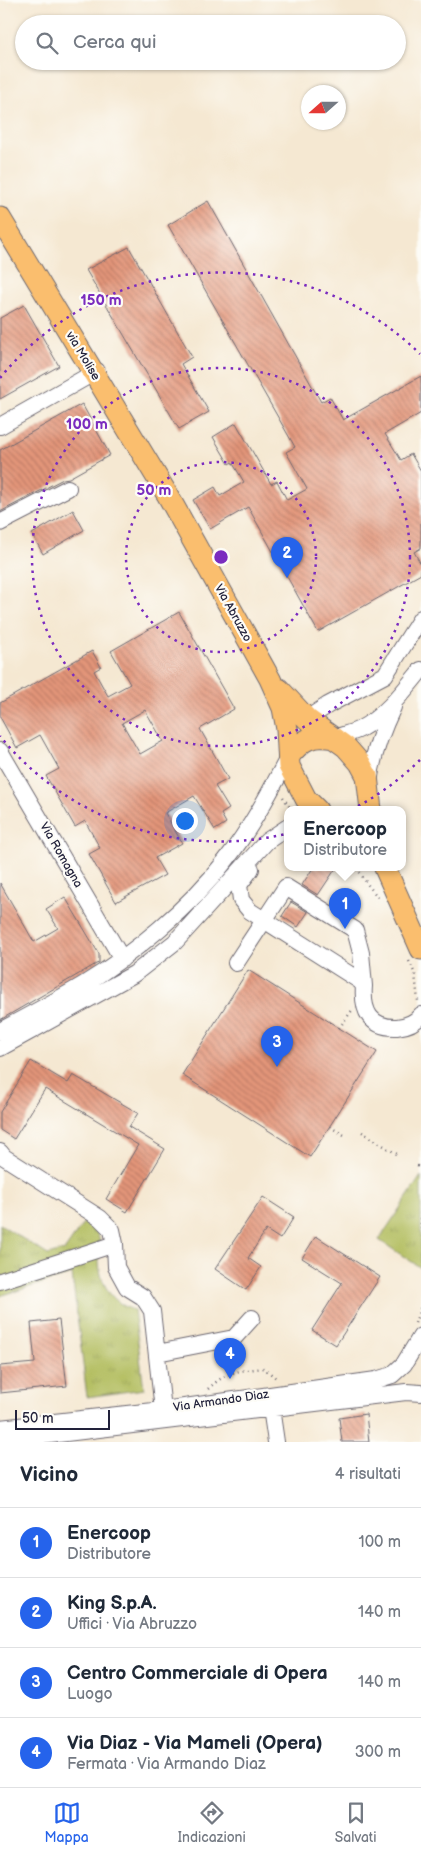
<!DOCTYPE html>
<html lang="it">
<meta charset="utf-8">
<style>
:root{--surface:#fff;--page:#f6f6f7;--text:#1f2937;--muted:#747a83;--line:#e0e1e3;--accent:#2563eb}
body{margin:0;font-family:"Balsamiq Sans",sans-serif;background:var(--page);color:var(--text)}
.compass{position:absolute;left:301px;top:85px;width:45px;height:45px;border-radius:50%;background:var(--surface);box-shadow:0 1px 4px #0004;rotate:249deg}
.scale{position:absolute;left:15px;bottom:12px;width:95px;box-sizing:border-box;padding-left:5px;border:2px solid #22223b;border-top:0;font-size:14px;line-height:18px;white-space:nowrap;color:#22223b;-webkit-text-stroke:4px #fdfcf7;paint-order:stroke}
.you{position:absolute;left:184px;top:820px;width:18px;height:18px;margin:-12px;border:4px solid #fff;border-radius:50%;background:#1a73e8;box-shadow:0 0 0 8px #1a73e833}
.badge{display:grid;place-items:center;width:32px;height:32px;border-radius:50%;background:var(--accent);color:#fff;font-size:16px;font-weight:700}
.pin{position:absolute;translate:-50% -41px;filter:drop-shadow(0 1px 2px #0008)}
.pin::after{content:'';position:absolute;top:26px;width:18px;height:15px;background:inherit;clip-path:polygon(0 0,100% 0,50% 100%)}
.popup{position:absolute;left:284px;top:806px;width:122px;height:65px;box-sizing:border-box;display:grid;place-content:center;border-radius:10px;background:var(--surface);filter:drop-shadow(0 1px 4px #0005);font-size:16px;white-space:nowrap;color:var(--muted)}
.popup b{font-size:19px;color:var(--text)}
.popup::after{content:'';position:absolute;left:50%;top:100%;margin-left:-10px;border:10px solid transparent;border-top-color:var(--surface)}
.list{margin:0;padding:0;list-style:none}
h2{display:flex;justify-content:space-between;align-items:center;height:65px;margin:0;padding:0 20px;font-size:21px}
h2 small{font-size:16px;font-weight:400;color:var(--muted)}
.list li{display:grid;grid-template-columns:32px 1fr auto;gap:15px;align-items:center;box-sizing:border-box;height:70px;padding:0 20px;border-top:1px solid var(--line)}
.list b{display:block;font-size:19px;white-space:nowrap}
.list p{margin:0;font-size:16px;white-space:nowrap;color:var(--muted)}
.list em{font-size:16px;font-style:normal;color:var(--muted)}
.icon{flex:none;width:28px;height:28px;fill:none;stroke:currentColor;stroke-width:2;stroke-linecap:round;stroke-linejoin:round}
.map{position:relative;flex:none;width:421px;height:1442px;overflow:hidden}
.search{position:absolute;background:var(--surface);box-shadow:0 1px 4px #0004;left:15px;right:15px;top:15px;height:55px;display:flex;align-items:center;gap:12px;box-sizing:border-box;padding:0 18px;border-radius:28px;color:var(--muted);font-size:19px}
.sheet{height:345px;background:var(--surface)}
nav{display:flex;justify-content:space-around;align-items:center;box-sizing:border-box;height:70px;border-top:1px solid var(--line);background:var(--surface);font-size:14px;color:var(--muted)}
nav a{display:grid;justify-items:center;gap:2px}
nav .on{color:var(--accent)}
.map>svg:first-child{display:block}
</style>
<div class="map">
<svg width="421" height="1442" viewBox="0 0 421 1442">
<defs>
<pattern id="grass-tufts" width="24" height="20" patternUnits="userSpaceOnUse" patternTransform="scale(1.25)"><rect width="24" height="20" fill="#b2bd5f"/><path d="M3 7l-1-3M5 7V3M7 7l1-3M15 17l-1-3M17 17v-4M19 17l1-3" fill="none" stroke="#99a253"/></pattern>
<pattern id="building-back-hatch" width="6" height="6" patternUnits="userSpaceOnUse" patternTransform="scale(1.25)"><rect width="6" height="6" fill="#e39579"/><path d="M-1 5l2 2M0 0l6 6M5-1l2 2" fill="none" stroke="#b87964"/></pattern>
</defs>
<rect width="100%" height="100%" fill="#fdfcf7"/>
<filter id="ink" filterUnits="userSpaceOnUse"><feTurbulence type="fractalNoise" baseFrequency=".02" numOctaves="2"/><feDisplacementMap in="SourceGraphic" scale="10" xChannelSelector="R" yChannelSelector="G"/><feConvolveMatrix kernelMatrix="1 2 1 2 8 2 1 2 1" color-interpolation-filters="sRGB"/></filter>
<filter id="wash" filterUnits="userSpaceOnUse"><feTurbulence type="fractalNoise" baseFrequency=".0096" numOctaves="4" result="noise"/><feDisplacementMap in="SourceGraphic" scale="20" xChannelSelector="R" yChannelSelector="G"/><feGaussianBlur stdDeviation="1.12" result="paint"/><feColorMatrix in="noise" values="0 0 0 0 0 0 0 0 0 0 0 0 0 0 0 0 0 1.4 0 .05"/><feComposite in="paint" operator="in"/></filter>
<g filter="url(#wash)">
<rect width="100%" height="100%" fill="#f5e8d2"/>
<path fill="url(#grass-tufts)" stroke="#6a704d" d="M421,1176V1268L379,1240Z
M85,1221C90,1225 96,1229 98,1235C101,1242 99,1252 99,1259C99,1282 111,1303 134,1310L144,1389L87,1397L72,1274L0,1296V1224L48,1255L65,1250Z"/>
<g id="blocks">
<path fill="url(#building-back-hatch)" fill-rule="evenodd" d="M208,201L321,402L330,397L343,420L421,376V413L385,434L401,460L411,454L421,471V548L414,552L421,564V574L318,632L248,507L210,529L193,500L215,487L220,496L244,482L232,462L229,464L213,437L236,423L271,484L277,481L287,500L307,489L286,452L295,447L168,225Z
M129,247L192,357L181,364L209,412L179,429L86,270Z
M24,305L59,366L0,399V318Z
M82,404L110,455L69,478L63,479L0,512V450Z
M73,510L84,530L43,554L32,534Z
M179,612L234,709L200,729L228,779L215,786L229,809L221,814L226,823L215,830L194,796L165,813L182,843L155,858L165,875L116,902L89,854L100,848L85,821L75,827L46,776L59,769L40,735L17,748L0,717V703L92,651L101,667L94,671L108,696L130,684L111,651ZM145,710L163,741L140,754L122,723Z
M313,868H336L318,895L302,885Z
M0,883L34,942L58,928L46,909L65,897L99,954V963L96,964L0,1020Z
M291,902L308,912L298,927L282,916Z
M248,970L377,1052L310,1157L182,1075Z
M31,1061L68,1083L73,1075L138,1113L129,1127L165,1149L127,1212L106,1199L138,1145L45,1089L14,1139L0,1130V1112Z
M263,1197L294,1217L280,1239L266,1230L248,1258L261,1267L246,1290L215,1269Z
M316,1236L380,1277L336,1345L312,1330L342,1283L302,1258Z
M59,1320L67,1386L0,1393V1366L35,1363L31,1323Z
M366,1414L369,1442H342L339,1418Z"/>
</g>
</g>
<g filter="url(#ink)">
<use href="#blocks" fill-opacity="0" stroke="#6c6770" stroke-width="1"/>
<g fill="none" stroke-linecap="round" stroke-linejoin="round">
<defs>
<path id="minor" d="M0,426L97,371
M0,523L68,488
M307,719L328,705L385,675L421,618
M334,738C342,735 352,733 360,729C385,716 403,692 421,670
M0,751L122,959
M369,783C372,756 381,732 393,707
M251,869L239,885L241,900L250,911L360,981L364,986C362,1011 370,1028 397,1027C407,1026 415,1023 421,1015
M236,963L286,887L355,930L361,953L364,986
M0,1031C28,1016 56,1001 83,985C133,954 190,907 226,860C251,828 270,792 289,756
M0,1048L134,974L175,942L267,841L288,827
M0,1152L4,1157L100,1218L112,1230L115,1244L116,1267L127,1287L143,1297L152,1311L163,1410
M0,1281L115,1244
M157,1353L234,1338L252,1318
M271,1408L276,1442
M0,1428L163,1410L376,1380L392,1375L404,1364L421,1336
M0,1441L406,1392L421,1393"/>
<path id="major" d="M0,218L167,494L270,679L283,708L287,729L289,766L306,799L317,810
M279,689L307,719L346,747L360,763L367,776L371,810
M289,756C303,739 312,734 334,738
M385,868L421,949"/>
</defs>
<use href="#minor" stroke="#6c6770" stroke-width="18"/>
<use href="#major" stroke="#6c6770" stroke-width="23"/>
<path stroke="#6c6770" stroke-width="2.5" stroke-dasharray="1 4" stroke-linecap="butt" d="M283,797L291,809
M357,868L368,885L380,900
M409,961L415,974L418,1001
M339,1028L353,1009
M330,1127L346,1136
M362,1132L400,1156
M417,1166L421,1167
M421,1213V1229
M415,1323L421,1306
M208,1389C228,1370 239,1371 264,1368L277,1379"/>
<use href="#minor" stroke="#fff" stroke-width="16"/>
<use href="#major" stroke="#fabe6e" stroke-width="21"/>
</g>
</g>
<g fill="none" stroke="#7b2cbf" stroke-width="2.5" stroke-dasharray="2.5 5">
<circle cx="221" cy="557" r="95"/>
<circle cx="221" cy="557" r="189"/>
<path d="M420 760A284 284 0 0 1 0 736M0 378A284 284 0 0 1 420 354"/>
</g>
<g text-anchor="middle" dominant-baseline="central" stroke-width="4.5" stroke-linejoin="round" paint-order="stroke">
<g font-size="12" fill="#22223b" stroke="#fdfcf7">
<text transform="translate(83 356) rotate(59)">via Molise</text>
<text transform="translate(233 613) rotate(61)">Via Abruzzo</text>
<text transform="translate(61 855) rotate(60)">Via Romagna</text>
<text transform="translate(221 1401) rotate(-8)">Via Armando Diaz</text>
</g>
</g>
<circle cx="221" cy="557" r="8" fill="#7b2cbf" stroke="#fdfcf7" stroke-width="2.5"/>
<g font-size="15" text-anchor="middle" font-weight="bold" fill="#7b2cbf" stroke="#fdfcf7" stroke-width="4.5" stroke-linejoin="round" paint-order="stroke">
<text x="101" y="305">150 m</text>
<text x="87" y="429">100 m</text>
<text x="154" y="495">50 m</text>
</g>
</svg>
<svg class="compass" viewBox="-18 -18 36 36"><path d="M0-13l5 13h-10z" fill="#e53935"/><path d="M0 13l5-13h-10z" fill="#747a83"/></svg>
<div class="scale">50 m</div>
<div class="you"></div>
<div class="pin badge" style="left:345px;top:929px">1</div>
<div class="popup"><b>Enercoop</b>Distributore</div>
<div class="pin badge" style="left:287px;top:578px">2</div>
<div class="pin badge" style="left:277px;top:1067px">3</div>
<div class="pin badge" style="left:230px;top:1379px">4</div>
<div class="search"><svg class="icon" aria-label="search" viewBox="0 0 24 24"><circle cx="10" cy="10" r="6"/><path d="M15 15l6 6"/></svg>Cerca qui</div>
</div>
<section class="sheet">
<h2>Vicino<small>4 risultati</small></h2>
<ul class="list">
<li><span class="badge">1</span><div><b>Enercoop</b><p>Distributore</p></div><em>100 m</em></li>
<li><span class="badge">2</span><div><b>King S.p.A.</b><p>Uffici · Via Abruzzo</p></div><em>140 m</em></li>
<li><span class="badge">3</span><div><b>Centro Commerciale di Opera</b><p>Luogo</p></div><em>140 m</em></li>
<li><span class="badge">4</span><div><b>Via Diaz - Via Mameli (Opera)</b><p>Fermata · Via Armando Diaz</p></div><em>300 m</em></li>
</ul>
</section>
<nav>
<a class="on"><svg class="icon" aria-label="map" viewBox="0 0 24 24"><path d="M3 6l6-2 6 2 6-2v14l-6 2-6-2-6 2zM9 4v14M15 6v14"/></svg>Mappa</a>
<a><svg class="icon" aria-label="directions" viewBox="0 0 24 24"><path d="M12 3l9 9-9 9-9-9zM9 14v-3h6M13 9l2 2-2 2"/></svg>Indicazioni</a>
<a><svg class="icon" aria-label="saved" viewBox="0 0 24 24"><path d="M7 4h10v16l-5-4-5 4z"/></svg>Salvati</a>
</nav>
